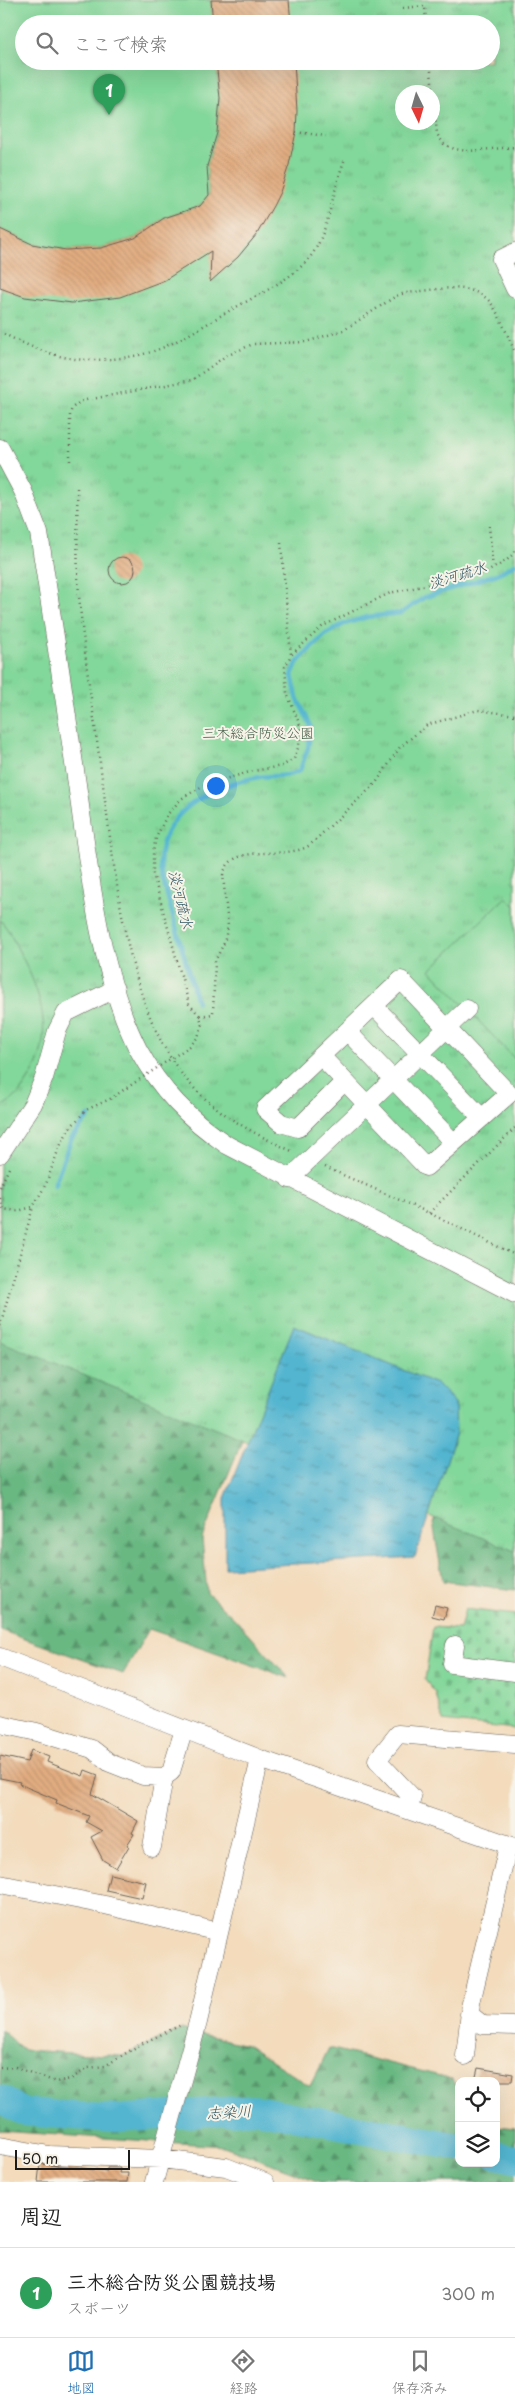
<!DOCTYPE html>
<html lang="ja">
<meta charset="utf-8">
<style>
:root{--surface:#fff;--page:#f2f2f2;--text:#222;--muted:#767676;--line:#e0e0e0;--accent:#1f6fb2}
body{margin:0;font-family:"Playpen Sans","Klee One",sans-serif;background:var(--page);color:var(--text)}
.controls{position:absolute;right:15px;bottom:15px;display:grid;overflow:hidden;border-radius:10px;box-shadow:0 5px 20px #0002}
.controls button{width:45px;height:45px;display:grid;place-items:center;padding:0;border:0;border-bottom:1px solid var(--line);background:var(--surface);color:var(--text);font:25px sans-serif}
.compass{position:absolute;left:395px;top:85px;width:45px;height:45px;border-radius:50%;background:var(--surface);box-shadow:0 5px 20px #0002;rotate:175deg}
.scale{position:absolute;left:15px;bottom:12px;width:115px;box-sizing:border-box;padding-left:5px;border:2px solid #1c1c1c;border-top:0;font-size:14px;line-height:18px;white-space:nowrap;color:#1c1c1c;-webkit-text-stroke:4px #f7f3e8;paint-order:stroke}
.you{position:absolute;left:215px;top:785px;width:18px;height:18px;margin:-12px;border:4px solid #fff;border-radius:50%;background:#1a73e8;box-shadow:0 0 0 8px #1a73e833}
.badge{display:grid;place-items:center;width:32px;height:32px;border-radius:50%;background:var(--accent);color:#fff;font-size:16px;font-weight:700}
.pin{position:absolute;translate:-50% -41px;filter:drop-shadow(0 1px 2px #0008)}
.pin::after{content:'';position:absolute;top:26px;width:18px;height:15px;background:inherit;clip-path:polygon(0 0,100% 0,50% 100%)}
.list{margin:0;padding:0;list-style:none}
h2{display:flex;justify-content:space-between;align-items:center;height:65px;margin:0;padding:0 20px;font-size:21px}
h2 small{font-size:16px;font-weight:400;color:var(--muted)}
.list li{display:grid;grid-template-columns:32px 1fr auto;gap:15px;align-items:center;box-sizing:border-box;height:90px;padding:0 20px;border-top:1px solid var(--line)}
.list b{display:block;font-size:19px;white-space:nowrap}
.list p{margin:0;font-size:16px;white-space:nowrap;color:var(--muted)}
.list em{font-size:16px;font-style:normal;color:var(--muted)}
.icon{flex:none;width:28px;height:28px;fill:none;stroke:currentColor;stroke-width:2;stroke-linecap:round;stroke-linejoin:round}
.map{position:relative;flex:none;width:515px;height:2182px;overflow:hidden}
.search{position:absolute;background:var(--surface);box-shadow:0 5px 20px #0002;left:15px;right:15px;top:15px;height:55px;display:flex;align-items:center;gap:12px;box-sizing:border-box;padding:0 18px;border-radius:28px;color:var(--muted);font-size:19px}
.sheet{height:155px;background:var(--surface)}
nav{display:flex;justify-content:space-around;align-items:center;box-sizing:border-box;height:70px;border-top:1px solid var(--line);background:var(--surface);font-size:14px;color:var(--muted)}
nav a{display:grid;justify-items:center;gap:2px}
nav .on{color:var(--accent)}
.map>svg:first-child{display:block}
</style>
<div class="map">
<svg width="515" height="2182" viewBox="0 0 515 2182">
<defs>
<pattern id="forest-firs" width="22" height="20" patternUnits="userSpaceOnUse" patternTransform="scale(1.25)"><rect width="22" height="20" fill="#69b882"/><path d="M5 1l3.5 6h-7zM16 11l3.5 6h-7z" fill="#56956a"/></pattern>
<pattern id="cemetery-stones" width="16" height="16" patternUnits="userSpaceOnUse" patternTransform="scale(1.25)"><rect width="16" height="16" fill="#82d79a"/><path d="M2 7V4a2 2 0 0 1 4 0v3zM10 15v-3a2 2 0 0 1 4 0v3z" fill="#70b884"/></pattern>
<pattern id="park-tufts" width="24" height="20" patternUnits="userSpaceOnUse" patternTransform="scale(1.25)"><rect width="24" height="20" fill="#82d79a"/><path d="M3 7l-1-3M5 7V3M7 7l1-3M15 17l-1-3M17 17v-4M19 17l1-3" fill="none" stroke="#70b884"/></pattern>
<pattern id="water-ripples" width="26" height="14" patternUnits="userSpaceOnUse" patternTransform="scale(1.25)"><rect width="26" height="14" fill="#52b5d0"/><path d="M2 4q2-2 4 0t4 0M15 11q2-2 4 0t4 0" fill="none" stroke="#4392a8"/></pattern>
<pattern id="building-back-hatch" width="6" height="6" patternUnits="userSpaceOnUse" patternTransform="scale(1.25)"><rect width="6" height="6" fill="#e1ac80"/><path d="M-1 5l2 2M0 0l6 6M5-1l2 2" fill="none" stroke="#c0936e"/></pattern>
</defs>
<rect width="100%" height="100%" fill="#f7f3e8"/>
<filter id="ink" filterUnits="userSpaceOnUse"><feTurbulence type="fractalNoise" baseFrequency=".02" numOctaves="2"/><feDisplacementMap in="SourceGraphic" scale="10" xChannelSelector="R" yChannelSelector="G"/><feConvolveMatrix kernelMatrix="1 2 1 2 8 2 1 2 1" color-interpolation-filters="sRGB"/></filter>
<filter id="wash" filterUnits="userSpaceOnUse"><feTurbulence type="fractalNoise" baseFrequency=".0096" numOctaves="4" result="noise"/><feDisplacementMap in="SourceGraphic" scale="20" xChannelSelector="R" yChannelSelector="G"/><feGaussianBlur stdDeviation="1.12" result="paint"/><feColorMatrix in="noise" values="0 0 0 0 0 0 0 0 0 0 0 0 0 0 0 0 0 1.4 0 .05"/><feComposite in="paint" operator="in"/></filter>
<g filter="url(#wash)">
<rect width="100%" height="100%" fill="#f3dbbc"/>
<path fill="url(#forest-firs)" stroke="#426a4f" d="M0,1176L515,1325V1590L443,1581L433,1523L469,1414L263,1390L202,1538L207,1593L234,1618L289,1678L149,1629L123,1674L0,1630Z
M181,2029L247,2045L310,2086L329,2048L452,2079L459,2093V2163H496V2126L515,2128V2182H320L224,2146L0,2131V2030L24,2050L122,2056Z"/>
<path fill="url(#cemetery-stones)" stroke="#4f7a5b" d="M465,1609L515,1615V1729L443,1721L436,1694L425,1680L433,1627L460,1629Z"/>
<path fill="url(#park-tufts)" stroke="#4f7a5b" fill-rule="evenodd" d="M0,0H515V1551L0,1341ZM24,24H491V61H24ZM402,92H432V122H402Z"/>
<path fill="#82d79a" stroke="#4f7a5b" d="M0,0H211L213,24H24V61H216L220,98L217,133L207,166L209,195L200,206L164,218L135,238L101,248L66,250L32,244L0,229Z
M506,897L515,906V1059L430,970Z
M0,920C9,929 14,942 20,953C41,992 56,1038 29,1079C19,1094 16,1099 0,1107Z"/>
<path fill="url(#water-ripples)" stroke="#376876" d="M294,1325L439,1385L455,1403L456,1433L415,1557L225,1568V1498Z"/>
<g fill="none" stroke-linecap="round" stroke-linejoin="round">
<path stroke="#52b5d0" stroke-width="4.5" d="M197,1002L161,873C153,814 210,786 259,777C271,775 290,778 300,770L308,748L311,726L297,698L292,675L297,663L309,650L326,634L344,624L367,617L401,613L425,597L497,574L515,564
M54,1185L71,1139L89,1116"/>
<path stroke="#52b5d0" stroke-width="28" d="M0,2099L24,2112L116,2119L255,2109L459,2147
M496,2155L515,2159"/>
</g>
<g id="blocks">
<path fill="url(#building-back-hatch)" d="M211,0H289L291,24H213Z
M216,61H294L297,111L296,132L289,165L280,192L273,206L257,234L238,257L210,282L211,251L165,280L120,297L72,303L25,297L0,288V229L32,244L66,250L101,248L135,238L164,218L200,206L209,195L207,166L217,133L220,98Z
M109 570a13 13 0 1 1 26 0a13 13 0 1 1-26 0Z
M435,1605L447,1608L444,1619L432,1616Z
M31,1750L49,1757L47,1762L83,1776L85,1770L98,1775L92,1794L138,1821L132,1833L134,1834L127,1845L129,1846L116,1868L103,1860L91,1837L102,1831L86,1822L89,1816L56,1803L57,1800L19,1784L20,1782L0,1778V1756L27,1762Z
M110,1874L146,1882L142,1898L106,1890Z
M478,2068L513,2074L512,2081H475Z
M40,2164L107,2171V2168H120L119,2173H128L127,2182H38Z"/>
</g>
</g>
<g filter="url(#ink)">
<use href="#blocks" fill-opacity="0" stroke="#675f54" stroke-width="1"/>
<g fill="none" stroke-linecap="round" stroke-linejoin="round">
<defs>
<path id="minor" d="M515,252L501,259L515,289
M0,448L23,491L39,533C52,617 65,700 77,784C89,868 99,973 138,1049C160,1090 189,1119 227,1145L515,1294
M374,1006L482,1118
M347,1031L453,1142
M321,1056L426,1167L509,1094L401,980L265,1109L281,1123L298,1128L345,1081
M0,1154L33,1104L44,1078L57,1031L66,1013L115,989
M289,1179L467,1009
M455,1645L452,1664L515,1672
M0,1657L260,1759L515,1847
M0,1724L37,1732L92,1749L110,1763L143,1776L164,1777L171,1772L184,1729
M409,1809L412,1797L377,1760L398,1734L515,1744
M152,1847L164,1777
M0,1884L105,1905L219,1932
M469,2014L483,2025L515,2026
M465,2056L471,2003L508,1846
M0,2146L49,2155L161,2159L226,2167L265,2182
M154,2182L198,2022L260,1759"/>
</defs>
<use href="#minor" stroke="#675f54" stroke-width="19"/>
<path stroke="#675f54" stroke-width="2.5" stroke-dasharray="1 4" stroke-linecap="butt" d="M403,8L425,6L426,24
M430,61L437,134L444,144L454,149L468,151L515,147
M296,132L326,136
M4,334C26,345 51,356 75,359C96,362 131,358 151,352C178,343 204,325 229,311C254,297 285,283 306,262C329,238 332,190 345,159
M70,461V414L72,408L81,401L192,380L224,357L253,344L306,342L344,330L396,296L405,293C432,291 475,278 493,306C502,320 508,337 515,352
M77,488C78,527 76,567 80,606C86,671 97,736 105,801C117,884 127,995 176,1066C204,1107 249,1132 294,1152
M489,526L493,569
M281,543L291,655
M200,1016L213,1014L215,961L224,943L228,926L223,875C232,840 284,862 310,845L376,783L400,747L427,725L478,710L515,715
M202,1025L200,1016L189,1004L153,874V852L156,838L167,815L181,799L204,785L253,771L282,766L294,759L299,745L301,728L287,693L285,667L291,655L323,626L390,593L487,572L506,561L515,552
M325,1167L429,1213L515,1255
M0,1187L9,1168
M0,1198L3,1209L17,1211L33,1207L46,1184L59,1148L69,1129L86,1110L110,1099
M429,1213L515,1128
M0,1326L33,1207
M0,2068L15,2067L56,2082L71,2079L88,2068L105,2066L141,2044L181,2025"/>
<use href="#minor" stroke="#fff" stroke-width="18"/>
<path stroke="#675f54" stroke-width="2.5" stroke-dasharray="1 4" stroke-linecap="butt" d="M110,1099L190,1046L198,1037L202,1025"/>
</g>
</g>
<g text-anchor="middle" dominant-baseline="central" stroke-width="4" stroke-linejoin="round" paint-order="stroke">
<g font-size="14" fill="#405d48" stroke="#f7f3e8">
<text x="258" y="732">三木総合防災公園</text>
</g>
<g font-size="15" font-style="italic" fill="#325964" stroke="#f7f3e8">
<text transform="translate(457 574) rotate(-17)">淡河疏水</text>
<text transform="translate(182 899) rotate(76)">淡河疏水</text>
<text transform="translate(229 2111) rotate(-3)">志染川</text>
</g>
</g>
</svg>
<div class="controls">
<button><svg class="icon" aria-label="locate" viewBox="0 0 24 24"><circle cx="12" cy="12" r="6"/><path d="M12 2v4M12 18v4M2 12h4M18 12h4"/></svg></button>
<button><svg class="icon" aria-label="layers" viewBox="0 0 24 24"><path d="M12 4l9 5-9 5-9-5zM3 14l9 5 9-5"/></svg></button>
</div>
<svg class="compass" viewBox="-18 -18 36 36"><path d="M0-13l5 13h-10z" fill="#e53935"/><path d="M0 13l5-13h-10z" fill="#767676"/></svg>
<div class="scale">50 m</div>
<div class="you"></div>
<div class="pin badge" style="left:109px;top:115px;background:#2e9e5b">1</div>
<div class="search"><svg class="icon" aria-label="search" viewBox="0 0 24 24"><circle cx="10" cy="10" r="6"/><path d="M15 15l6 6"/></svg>ここで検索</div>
</div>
<section class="sheet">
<h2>周辺<small></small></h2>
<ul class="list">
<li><span class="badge" style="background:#2e9e5b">1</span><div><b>三木総合防災公園競技場</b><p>スポーツ</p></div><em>300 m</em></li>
</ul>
</section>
<nav>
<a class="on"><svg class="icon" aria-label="map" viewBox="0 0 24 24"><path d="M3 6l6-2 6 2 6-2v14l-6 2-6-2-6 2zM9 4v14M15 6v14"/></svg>地図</a>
<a><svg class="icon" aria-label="directions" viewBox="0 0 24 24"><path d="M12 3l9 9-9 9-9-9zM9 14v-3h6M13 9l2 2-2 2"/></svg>経路</a>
<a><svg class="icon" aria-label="saved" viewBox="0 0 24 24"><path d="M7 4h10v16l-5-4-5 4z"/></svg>保存済み</a>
</nav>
